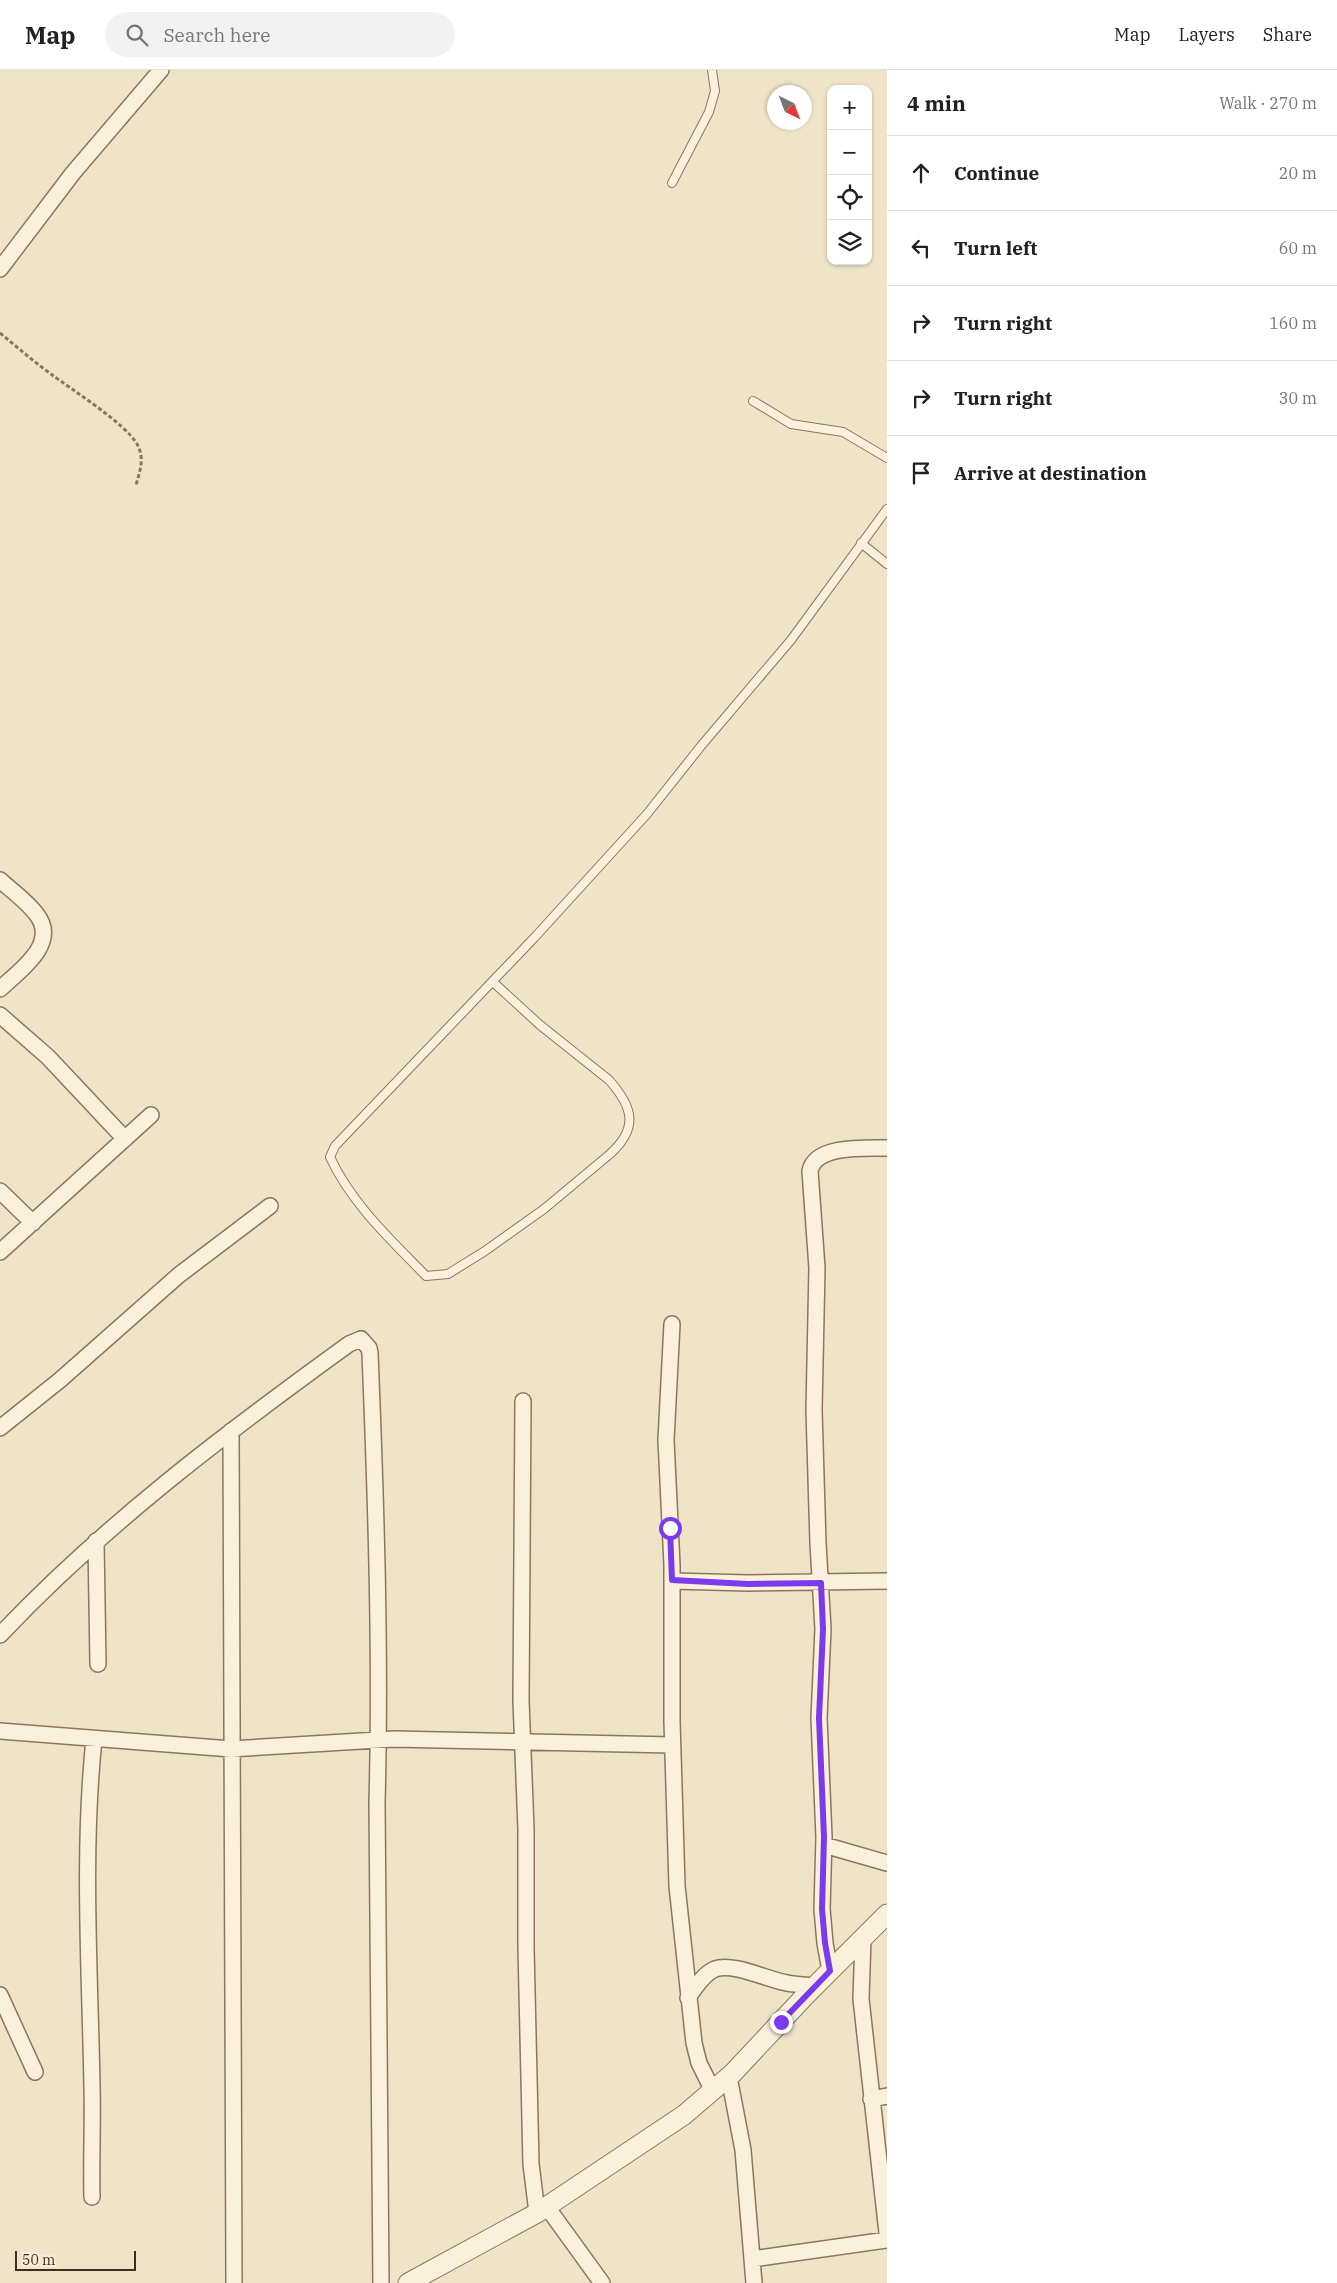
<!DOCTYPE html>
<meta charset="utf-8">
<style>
:root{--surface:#fff;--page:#f2f2f2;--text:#202124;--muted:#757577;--line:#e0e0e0}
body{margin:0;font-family:"IBM Plex Serif",serif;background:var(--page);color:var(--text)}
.controls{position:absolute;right:15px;top:15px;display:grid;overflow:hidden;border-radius:10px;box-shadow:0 1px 4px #0004}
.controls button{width:45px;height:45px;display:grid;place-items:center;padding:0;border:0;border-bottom:1px solid var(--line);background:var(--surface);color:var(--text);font:25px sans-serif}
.compass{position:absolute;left:767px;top:15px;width:45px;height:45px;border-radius:50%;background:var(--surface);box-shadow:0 1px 4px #0004;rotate:138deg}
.scale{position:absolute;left:15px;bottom:12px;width:121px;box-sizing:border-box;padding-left:5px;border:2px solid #3d2e20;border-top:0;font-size:14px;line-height:18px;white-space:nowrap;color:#3d2e20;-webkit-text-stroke:4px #f7eed8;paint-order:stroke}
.stop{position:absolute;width:15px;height:15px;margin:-11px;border:4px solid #7c3aed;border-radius:50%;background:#fff}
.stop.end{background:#7c3aed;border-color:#fff;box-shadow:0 1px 5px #0008}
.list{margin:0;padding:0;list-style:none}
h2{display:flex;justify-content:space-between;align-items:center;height:65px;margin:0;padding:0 20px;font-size:21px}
h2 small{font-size:16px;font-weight:400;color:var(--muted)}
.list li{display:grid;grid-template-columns:32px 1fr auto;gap:15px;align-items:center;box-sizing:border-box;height:75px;padding:0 20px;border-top:1px solid var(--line)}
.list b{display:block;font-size:19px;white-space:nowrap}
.list em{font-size:16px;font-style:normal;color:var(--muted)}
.icon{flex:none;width:28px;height:28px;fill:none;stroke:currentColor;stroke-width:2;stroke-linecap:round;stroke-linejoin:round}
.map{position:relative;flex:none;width:887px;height:2213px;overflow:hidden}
header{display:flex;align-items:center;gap:30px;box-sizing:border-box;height:70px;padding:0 25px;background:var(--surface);border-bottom:1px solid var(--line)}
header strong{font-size:24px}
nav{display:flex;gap:28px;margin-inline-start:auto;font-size:18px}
.search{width:350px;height:45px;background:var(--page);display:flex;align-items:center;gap:12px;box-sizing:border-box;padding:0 18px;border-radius:28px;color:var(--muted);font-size:19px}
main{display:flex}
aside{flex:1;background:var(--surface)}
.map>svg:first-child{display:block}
</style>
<header>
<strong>Map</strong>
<div class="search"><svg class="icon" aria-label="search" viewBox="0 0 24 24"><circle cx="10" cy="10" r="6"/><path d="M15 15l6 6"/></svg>Search here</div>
<nav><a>Map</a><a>Layers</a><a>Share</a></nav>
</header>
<main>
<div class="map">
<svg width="887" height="2213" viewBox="0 0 887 2213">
<rect width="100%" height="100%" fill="#f0e4c8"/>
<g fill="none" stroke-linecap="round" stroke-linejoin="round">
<defs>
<path id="service" d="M672,113L709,42L715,21L712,0
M753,331L791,354L843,362L887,388
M861,473L887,494
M493,912L540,955L609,1010C633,1037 639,1058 610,1084L544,1139L485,1181L448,1204L426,1206C391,1170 351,1133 330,1087L335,1076L534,868L647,744L701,676L791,570L887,439"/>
<path id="minor" d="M0,199L73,103L161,0
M0,810C12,821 28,832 37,845C59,874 19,901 0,919
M0,945L48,987L125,1069
M0,1121L33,1153
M0,1182L151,1045
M672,1254L666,1370L672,1495V1651L677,1816L694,1973L699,1993L713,2021
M523,1331L521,1631L526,1759V1878L531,2094L537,2143
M0,1358L60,1310L179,1205L270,1136
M231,1361L234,2213
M96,1471L98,1594
M672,1511L748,1513L887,1511
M0,1565C105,1454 226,1363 349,1274L361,1269L369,1278L370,1283C376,1433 381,1583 377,1733L381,2213
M0,1661L231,1679L394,1669L672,1675
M824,1775L887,1793
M863,1868L861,1929L887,2163
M830,1901L825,1873L822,1839L824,1767L819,1648L823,1559L818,1473L814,1340L817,1198L810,1101C815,1075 865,1078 887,1078
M0,1925L35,2002
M688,1928C694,1919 703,1904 715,1899C733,1892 768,1910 787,1913C796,1915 806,1915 815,1916
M729,2007L743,2080L754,2213
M871,2029L887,2026
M92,2127C91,2091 93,2054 92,2017C90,1901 82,1785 94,1669
M547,2137L602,2213
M752,2189L887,2170"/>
<path id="tertiary" d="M408,2213L537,2143L684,2045L733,2003L805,1926L887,1844"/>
</defs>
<use href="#service" stroke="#8d765c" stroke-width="10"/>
<use href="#minor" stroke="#8d765c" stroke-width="18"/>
<use href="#tertiary" stroke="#8d765c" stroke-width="21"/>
<path stroke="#8d765c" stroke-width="3" stroke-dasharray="4 2.5" stroke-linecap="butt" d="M0,263C17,277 33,291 51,304C72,320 125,353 137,374C145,388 140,401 136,415"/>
<use href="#service" stroke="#faf1dc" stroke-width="8"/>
<use href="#minor" stroke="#faf1dc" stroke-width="15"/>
<use href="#tertiary" stroke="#faf1dc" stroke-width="19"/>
</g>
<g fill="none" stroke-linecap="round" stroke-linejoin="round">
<path stroke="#7c3aed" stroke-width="6" d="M670,1458L672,1510L748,1514L821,1513L823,1559L819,1648L824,1767L822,1839L825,1873L830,1901L781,1952"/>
</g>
</svg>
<div class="controls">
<button>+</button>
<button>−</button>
<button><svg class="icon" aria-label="locate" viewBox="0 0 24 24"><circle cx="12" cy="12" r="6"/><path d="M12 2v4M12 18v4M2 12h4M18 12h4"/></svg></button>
<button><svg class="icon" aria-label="layers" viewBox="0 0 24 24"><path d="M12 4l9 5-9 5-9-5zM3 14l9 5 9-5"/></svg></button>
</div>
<svg class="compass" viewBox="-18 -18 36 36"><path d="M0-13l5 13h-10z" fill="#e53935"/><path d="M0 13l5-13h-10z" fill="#757577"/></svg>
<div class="scale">50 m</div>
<div class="stop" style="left:670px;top:1458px"></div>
<div class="stop end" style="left:781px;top:1952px"></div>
</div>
<aside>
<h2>4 min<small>Walk · 270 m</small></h2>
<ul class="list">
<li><svg class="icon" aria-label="ahead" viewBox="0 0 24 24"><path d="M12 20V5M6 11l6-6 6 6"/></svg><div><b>Continue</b></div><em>20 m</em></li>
<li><svg class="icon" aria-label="left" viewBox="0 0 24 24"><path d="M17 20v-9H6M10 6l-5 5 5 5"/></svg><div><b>Turn left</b></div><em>60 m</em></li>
<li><svg class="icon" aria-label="right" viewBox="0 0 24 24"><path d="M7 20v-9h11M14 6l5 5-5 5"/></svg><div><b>Turn right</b></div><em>160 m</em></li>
<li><svg class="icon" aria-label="right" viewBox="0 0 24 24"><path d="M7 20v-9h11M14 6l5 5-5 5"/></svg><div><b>Turn right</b></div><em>30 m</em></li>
<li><svg class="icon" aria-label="arrive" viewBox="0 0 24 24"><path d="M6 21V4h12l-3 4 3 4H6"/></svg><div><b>Arrive at destination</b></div></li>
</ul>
</aside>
</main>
